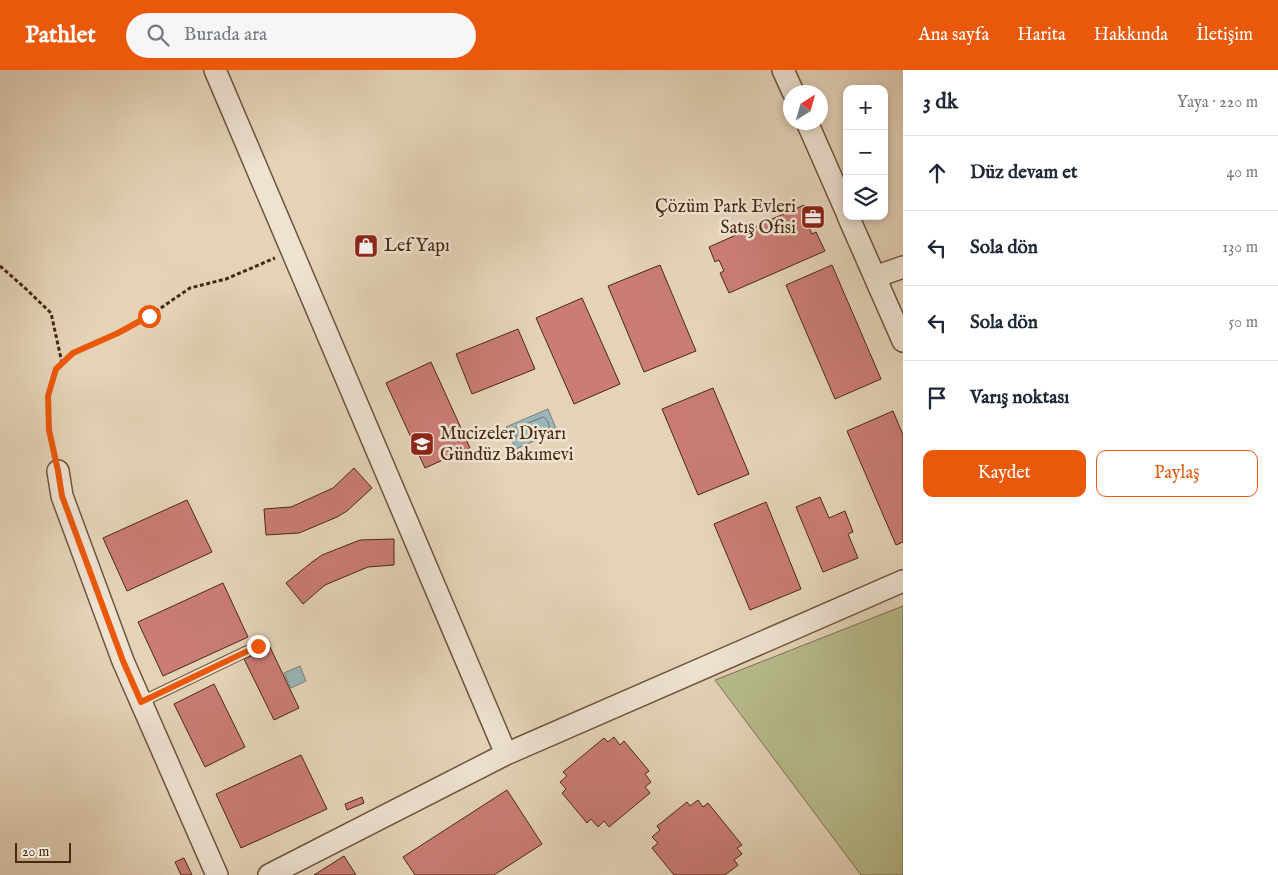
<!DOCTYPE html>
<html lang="tr">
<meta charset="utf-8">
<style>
:root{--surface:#fff;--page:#f6f6f7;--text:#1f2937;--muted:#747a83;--line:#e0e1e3;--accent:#ea580c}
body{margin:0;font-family:"IM FELL English",serif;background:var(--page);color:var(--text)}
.controls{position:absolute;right:15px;top:15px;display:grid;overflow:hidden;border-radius:10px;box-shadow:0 2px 8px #0003}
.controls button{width:45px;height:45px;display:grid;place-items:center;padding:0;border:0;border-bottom:1px solid var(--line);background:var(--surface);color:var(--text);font:25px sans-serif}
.compass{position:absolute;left:783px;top:15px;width:45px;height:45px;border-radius:50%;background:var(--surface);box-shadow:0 2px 8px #0003;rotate:37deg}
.scale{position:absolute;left:15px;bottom:12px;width:56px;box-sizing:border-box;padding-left:5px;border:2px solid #472913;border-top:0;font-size:14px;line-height:18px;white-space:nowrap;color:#472913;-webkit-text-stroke:4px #eee2d1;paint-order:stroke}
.stop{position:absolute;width:15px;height:15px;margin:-11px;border:4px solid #ea580c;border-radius:50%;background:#fff}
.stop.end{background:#ea580c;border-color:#fff;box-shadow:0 1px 5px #0008}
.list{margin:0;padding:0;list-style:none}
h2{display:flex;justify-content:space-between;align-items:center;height:65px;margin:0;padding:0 20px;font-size:21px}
h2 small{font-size:16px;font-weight:400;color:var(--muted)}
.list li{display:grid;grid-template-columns:32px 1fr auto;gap:15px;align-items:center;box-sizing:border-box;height:75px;padding:0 20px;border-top:1px solid var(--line)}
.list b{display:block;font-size:19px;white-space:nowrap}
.list em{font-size:16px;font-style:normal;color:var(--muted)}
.actions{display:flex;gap:10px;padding:15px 20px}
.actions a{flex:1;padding:11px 0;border:1px solid var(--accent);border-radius:10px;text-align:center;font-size:18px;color:var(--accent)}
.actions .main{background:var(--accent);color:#fff}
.icon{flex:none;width:28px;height:28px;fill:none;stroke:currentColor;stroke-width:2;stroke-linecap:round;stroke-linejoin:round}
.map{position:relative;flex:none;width:903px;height:805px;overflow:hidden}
header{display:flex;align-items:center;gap:30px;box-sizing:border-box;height:70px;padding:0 25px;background:var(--accent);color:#fff}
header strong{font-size:24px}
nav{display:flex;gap:28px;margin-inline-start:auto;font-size:18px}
.search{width:350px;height:45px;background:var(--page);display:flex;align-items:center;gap:12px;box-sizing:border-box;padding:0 18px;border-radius:28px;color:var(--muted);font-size:19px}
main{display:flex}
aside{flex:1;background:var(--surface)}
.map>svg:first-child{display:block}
</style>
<header>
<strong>Pathlet</strong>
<div class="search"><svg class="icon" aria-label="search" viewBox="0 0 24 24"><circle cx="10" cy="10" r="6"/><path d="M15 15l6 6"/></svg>Burada ara</div>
<nav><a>Ana sayfa</a><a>Harita</a><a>Hakkında</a><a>İletişim</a></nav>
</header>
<main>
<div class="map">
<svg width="903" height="805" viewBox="0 0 903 805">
<rect width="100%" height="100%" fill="#e5d3b8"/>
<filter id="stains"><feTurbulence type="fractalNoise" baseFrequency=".004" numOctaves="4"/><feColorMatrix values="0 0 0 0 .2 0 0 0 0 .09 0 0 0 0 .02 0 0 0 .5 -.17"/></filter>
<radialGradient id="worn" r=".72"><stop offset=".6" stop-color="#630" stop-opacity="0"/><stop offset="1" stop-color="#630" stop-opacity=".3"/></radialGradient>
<path fill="#b7bb8d" stroke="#7f7250" d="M903,536V805H861L715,610Z"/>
<path fill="#99b6b9" stroke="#787e77" d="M548,339L557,361L516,379L506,357Z
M300,596L306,611L291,618L284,603Z"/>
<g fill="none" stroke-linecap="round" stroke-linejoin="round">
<path stroke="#707066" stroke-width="1" d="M544,347C547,349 550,355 549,359L520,371L518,370L514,362V359Z"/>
</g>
<path fill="#ca7c75" stroke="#472913" d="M804,135L811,151L807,153L812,164L816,162L825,181L729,223L720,203L724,201L719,190L715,192L709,177Z
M660,195L696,281L644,302L608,216Z
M832,195L881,309L835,329L786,215Z
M582,228L620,314L574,334L536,248Z
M518,259L535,299L472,324L456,284Z
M431,292L470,378L425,398L386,313Z
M713,318L749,404L698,425L662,339Z
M893,341L903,365V472L896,475L847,361Z
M354,398L372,418L347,441L337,447L299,463L266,465L264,439L291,437L333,418Z
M820,427L829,448L845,441L853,462L848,464L858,488L823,502L796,437Z
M187,430L212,482L127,521L103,468Z
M766,432L801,519L750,540L714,454Z
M394,469V495L368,497L325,515L303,534L286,513L312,492L322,485L360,470Z
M223,513L248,567L163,606L138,552Z
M270,577L299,638L274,650L244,589Z
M214,614L245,677L205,697L174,634Z
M614,667L620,675L624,671L649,701L645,704L651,712L645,717L650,723L609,757L604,751L598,757L591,749L587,753L562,723L566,719L560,712L567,706L563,702L604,668L608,672Z
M301,685L327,739L241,778L216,724Z
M507,720L542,774L494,805H415L403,787Z
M362,727L364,733L347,740L345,734Z
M698,730L703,737L708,733L742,775L737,778L742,784L734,790L738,795L725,805H674L652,778L658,773L652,767L660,760L657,756L687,732L690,736Z
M344,786L356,805H314Z
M184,788L192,805H181L175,792Z"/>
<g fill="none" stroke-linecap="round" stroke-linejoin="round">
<defs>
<path id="lane" d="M141,632L258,576"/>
<path id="street" d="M215,0L506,684L903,511
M783,0L793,22
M807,52L847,143
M848,146L903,271
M875,207L903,197
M58,401L62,426L123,591L217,805
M269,805L506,684"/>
</defs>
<use href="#lane" stroke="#6e543c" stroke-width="12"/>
<use href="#street" stroke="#6e543c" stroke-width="24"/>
<path stroke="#472913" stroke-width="3" stroke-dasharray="4 2.5" stroke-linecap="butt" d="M0,196L25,218L51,243L62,293
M54,383L49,360L48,326L56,299L73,283L118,263L149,246L190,218L226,209L275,188"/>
<use href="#lane" stroke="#eee2d1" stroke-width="10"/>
<use href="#street" stroke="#eee2d1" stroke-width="21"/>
</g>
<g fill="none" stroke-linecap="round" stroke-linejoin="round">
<path stroke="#ea580c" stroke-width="6" d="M149,246L118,263L73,283L56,299L48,326L49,360L58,401L62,426L123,591L141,632L258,576"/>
</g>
<defs>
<symbol id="office-square" viewBox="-11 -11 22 22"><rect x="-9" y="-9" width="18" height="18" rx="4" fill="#8f2418" stroke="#eee2d1"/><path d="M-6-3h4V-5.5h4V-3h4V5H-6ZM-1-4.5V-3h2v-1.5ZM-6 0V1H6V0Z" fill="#fff"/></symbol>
<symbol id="shop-square" viewBox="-11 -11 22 22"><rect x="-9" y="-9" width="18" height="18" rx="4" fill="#8f2418" stroke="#eee2d1"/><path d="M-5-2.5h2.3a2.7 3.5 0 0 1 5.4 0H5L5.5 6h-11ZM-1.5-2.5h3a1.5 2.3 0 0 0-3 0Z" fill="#fff"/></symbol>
<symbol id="school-square" viewBox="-11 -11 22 22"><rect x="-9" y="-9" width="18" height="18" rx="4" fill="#8f2418" stroke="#eee2d1"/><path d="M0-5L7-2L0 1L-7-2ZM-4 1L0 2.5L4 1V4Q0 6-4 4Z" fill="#fff"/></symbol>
</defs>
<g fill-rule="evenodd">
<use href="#office-square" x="799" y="133" width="28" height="28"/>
<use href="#shop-square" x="352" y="162" width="28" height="28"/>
<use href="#school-square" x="408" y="360" width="28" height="28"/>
</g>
<g text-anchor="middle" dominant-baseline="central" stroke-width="5" stroke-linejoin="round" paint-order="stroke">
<g font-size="18" fill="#472913" stroke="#eee2d1" text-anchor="start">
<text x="796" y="137" text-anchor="end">Çözüm Park Evleri<tspan x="796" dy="21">Satış Ofisi</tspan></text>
<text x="384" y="176">Lef Yapı</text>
<text x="440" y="364">Mucizeler Diyarı<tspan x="440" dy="21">Gündüz Bakımevi</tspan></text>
</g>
</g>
<rect width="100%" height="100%" filter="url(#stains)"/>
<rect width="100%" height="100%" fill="url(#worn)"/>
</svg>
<div class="controls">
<button>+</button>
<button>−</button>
<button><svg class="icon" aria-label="layers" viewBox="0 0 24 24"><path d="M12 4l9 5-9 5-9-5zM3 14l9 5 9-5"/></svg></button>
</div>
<svg class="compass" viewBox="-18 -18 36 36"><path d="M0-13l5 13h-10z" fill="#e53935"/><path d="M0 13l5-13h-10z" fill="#747a83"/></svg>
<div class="scale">20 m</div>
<div class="stop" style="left:149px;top:246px"></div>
<div class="stop end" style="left:258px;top:576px"></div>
</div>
<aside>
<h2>3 dk<small>Yaya · 220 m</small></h2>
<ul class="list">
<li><svg class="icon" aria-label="ahead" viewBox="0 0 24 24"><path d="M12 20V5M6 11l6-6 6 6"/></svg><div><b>Düz devam et</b></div><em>40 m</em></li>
<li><svg class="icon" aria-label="left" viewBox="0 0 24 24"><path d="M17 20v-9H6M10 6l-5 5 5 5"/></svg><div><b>Sola dön</b></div><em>130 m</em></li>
<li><svg class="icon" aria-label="left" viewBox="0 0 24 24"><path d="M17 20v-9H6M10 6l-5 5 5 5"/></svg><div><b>Sola dön</b></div><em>50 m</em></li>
<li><svg class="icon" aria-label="arrive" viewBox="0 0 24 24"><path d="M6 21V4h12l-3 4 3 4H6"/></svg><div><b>Varış noktası</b></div></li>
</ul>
<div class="actions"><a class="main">Kaydet</a><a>Paylaş</a></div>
</aside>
</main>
